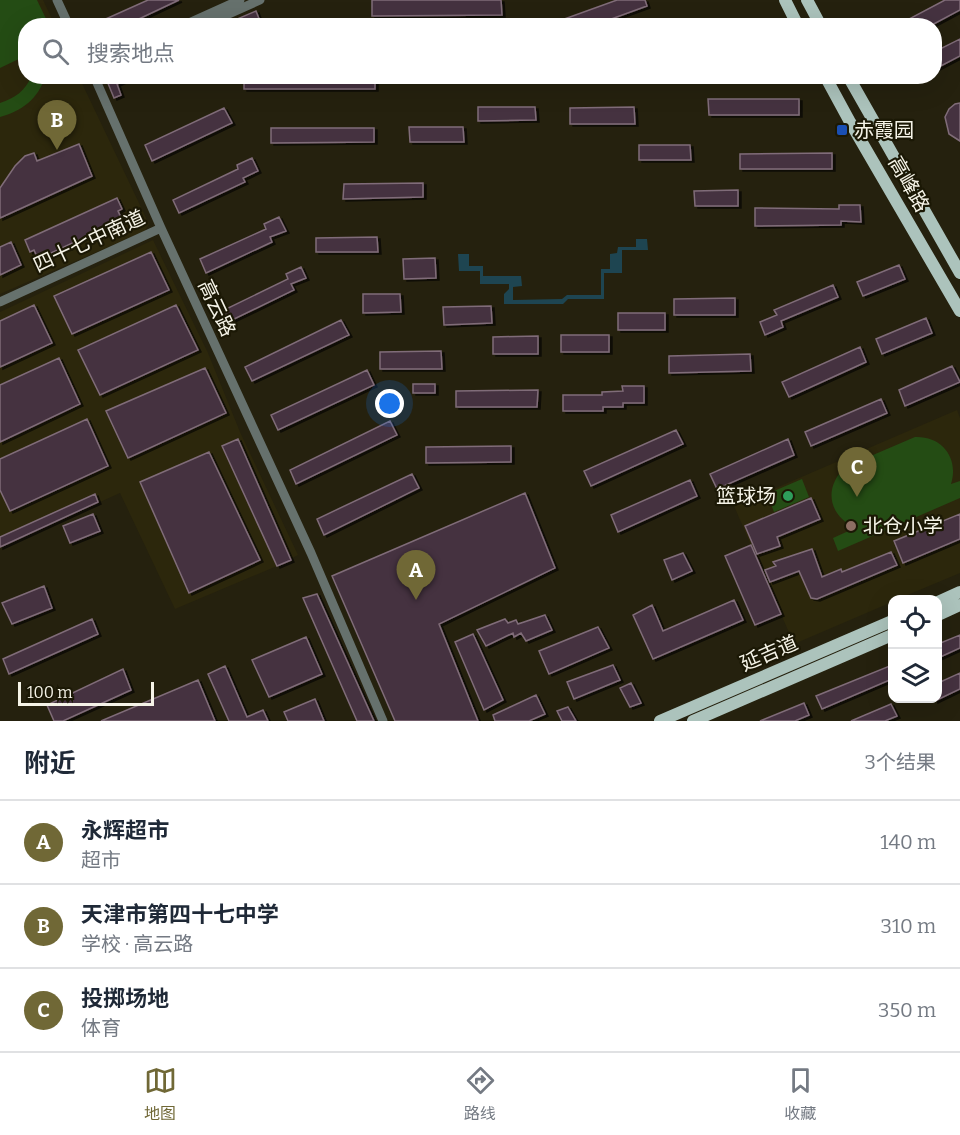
<!DOCTYPE html>
<html lang="zh">
<meta charset="utf-8">
<style>
:root{--surface:#fff;--page:#f2f2f3;--text:#1f2937;--muted:#747a83;--line:#e0e1e3;--accent:#706836}
body{margin:0;font-family:Bitter,"Noto Sans SC",serif;background:var(--page);color:var(--text)}
.controls{position:absolute;right:18px;bottom:18px;display:grid;overflow:hidden;border-radius:12px;box-shadow:0 6px 24px #0002}
.controls button{width:54px;height:54px;display:grid;place-items:center;padding:0;border:0;border-bottom:2px solid var(--line);background:var(--surface);color:var(--text);font:30px sans-serif}
.scale{position:absolute;left:18px;bottom:15px;width:136px;box-sizing:border-box;padding-left:6px;border:3px solid #f5f3e7;border-top:0;font-size:16px;line-height:21px;white-space:nowrap;color:#f5f3e7;-webkit-text-stroke:4px #1b1805;paint-order:stroke}
.you{position:absolute;left:390px;top:404px;width:21px;height:21px;margin:-15px;border:4px solid #fff;border-radius:50%;background:#1a73e8;box-shadow:0 0 0 9px #1a73e833}
.badge{display:grid;place-items:center;width:39px;height:39px;border-radius:50%;background:var(--accent);color:#fff;font-size:20px;font-weight:700}
.pin{position:absolute;translate:-50% -50px;filter:drop-shadow(0 2px 3px #0008)}
.pin::after{content:'';position:absolute;top:32px;width:21px;height:18px;background:inherit;clip-path:polygon(0 0,100% 0,50% 100%)}
.list{margin:0;padding:0;list-style:none}
h2{display:flex;justify-content:space-between;align-items:center;height:78px;margin:0;padding:0 24px;font-size:26px}
h2 small{font-size:20px;font-weight:400;color:var(--muted)}
.list li{display:grid;grid-template-columns:39px 1fr auto;gap:18px;align-items:center;box-sizing:border-box;height:84px;padding:0 24px;border-top:2px solid var(--line)}
.list b{display:block;font-size:22px;white-space:nowrap}
.list p{margin:0;font-size:20px;white-space:nowrap;color:var(--muted)}
.list em{font-size:20px;font-style:normal;color:var(--muted)}
.icon{flex:none;width:33px;height:33px;fill:none;stroke:currentColor;stroke-width:2;stroke-linecap:round;stroke-linejoin:round}
.map{position:relative;flex:none;width:960px;height:721px;overflow:hidden}
.search{position:absolute;background:var(--surface);box-shadow:0 6px 24px #0002;left:18px;right:18px;top:18px;height:66px;display:flex;align-items:center;gap:15px;box-sizing:border-box;padding:0 21px;border-radius:24px;color:var(--muted);font-size:22px}
.sheet{height:330px;background:var(--surface)}
nav{display:flex;justify-content:space-around;align-items:center;box-sizing:border-box;height:84px;border-top:2px solid var(--line);background:var(--surface);font-size:16px;color:var(--muted)}
nav a{display:grid;justify-items:center;gap:3px}
nav .on{color:var(--accent)}
.map>svg:first-child{display:block}
</style>
<div class="map">
<svg width="960" height="721" viewBox="0 0 960 721">
<defs>
<filter id="shadow"><feDropShadow dx="3" dy="2" stdDeviation="0" flood-color="#0009"/></filter>
</defs>
<rect width="100%" height="100%" fill="#25210e"/>
<path fill="#2c270c" d="M0,0H43L55,25L26,26V76L79,77L149,224L145,231L0,294Z
M153,240L208,353L240,432L298,555L277,566L175,609L120,493L0,547V312Z
M957,410L960,418V573L898,599L892,600V602L794,644L734,506Z"/>
<path fill="#244c14" d="M0,0H37L49,25L26,26L25,56L0,68Z
M31,77H45C38,99 22,111 0,117V103C15,98 25,91 31,77Z
M915,437C943,436 959,459 951,484L960,481V498L838,551L833,538L855,528C829,515 823,489 845,467Z
M802,479L809,497L774,512L767,494Z"/>
<path fill="#1e4551" d="M636,239H647L648,250H622V273H604V299H568L563,304H504V294L509,289V284H480V271H459L458,254H469V266H483V276H521L522,286L513,287V300L562,299L567,295H601V269H610V254L617,253L618,247H636Z"/>
<path fill="#44333f" stroke="#806c79" stroke-width="1.5" filter="url(#shadow)" d="M148,0H179L124,26H100L99,22Z
M372,0H501L502,15L372,16Z
M617,0H645L647,6L592,26H545Z
M945,0H960V10L930,26H912L909,19Z
M256,11L261,24L257,26H221Z
M960,39V56L935,69L934,52Z
M105,76H134L117,84L121,95L114,98Z
M244,76H375V89H244Z
M708,99H799V115H709Z
M960,103V141L949,134L945,117L949,109L955,104Z
M478,107H535L536,120L478,121Z
M634,107L635,124H570V108Z
M224,108L232,123L152,161L145,145Z
M409,127H463L464,142H410Z
M271,128H374V142L271,143Z
M79,144L92,176L0,218V188L15,166L25,156L34,153L37,161Z
M639,145H690L691,160H639Z
M832,153V169H740V154Z
M252,158L258,171L243,178L245,182L179,213L173,200L238,169L237,165Z
M423,183V197L343,199L344,184Z
M738,190V206H695L694,191Z
M117,198L122,209L118,211L122,220L38,259L34,250L30,252L25,240Z
M839,205H860L861,222L841,221V225L755,226V208L839,209Z
M279,217L286,231L270,237L272,242L206,273L200,259L266,229L264,224Z
M377,237L378,252H316V238Z
M11,242L21,265L0,275V247Z
M151,252L169,290L72,334L54,296Z
M435,258L436,278L404,279L403,259Z
M899,265L905,279L863,296L857,282Z
M301,267L306,278L291,284L294,290L230,321L224,310L288,279L286,274Z
M833,285L838,297L781,321L783,327L765,335L760,322L777,315L774,310Z
M363,294H400L401,312L363,313Z
M735,298V315H674V299Z
M34,305L52,343L0,367V321Z
M176,305L198,350L100,395L78,350Z
M491,306L492,323L444,325L443,307Z
M618,313H665V330H618Z
M926,318L932,333L882,354L876,339Z
M341,320L349,335L252,381L245,367Z
M561,335H609V352H561Z
M538,336V354H493V337Z
M860,347L866,362L789,397L782,382Z
M441,351L442,369H380V352Z
M750,354L751,371L669,373V356Z
M59,358L80,404L0,442V385Z
M952,366L960,382L905,406L899,390Z
M205,368L226,413L128,458L106,411Z
M367,370L374,385L278,430L271,415Z
M413,384H435V393H413Z
M622,386H644V403H623V407H603V411H563V395H602V392L623,391Z
M538,390L537,407H456V391Z
M881,399L887,413L811,446L805,432Z
M87,419L108,466L10,511L0,490V459Z
M390,421L397,435L296,484L290,470Z
M676,430L683,444L591,486L584,471Z
M238,439L291,560L277,566L222,446Z
M788,439L794,455L717,489L710,474Z
M511,446V462L426,463V447Z
M209,452L260,560L189,593L140,482Z
M412,474L419,488L324,535L317,519Z
M690,480L697,496L618,532L611,515Z
M525,493L555,568L439,624L478,721H395L332,576Z
M95,494L98,502L0,547V537Z
M811,498L820,519L777,537L780,546L757,554L745,526Z
M93,514L100,531L70,543L63,526Z
M960,514V539L903,563L894,541Z
M751,545L781,614L755,625L725,556Z
M812,549L822,577L841,569L842,572L891,552L897,565L817,599L811,598L799,571L770,582L765,570L776,566L773,562Z
M683,553L692,571L672,580L664,560Z
M44,586L52,608L12,624L2,603Z
M317,594L374,721H357L303,598Z
M734,600L743,620L653,659L633,615L652,605L663,631Z
M545,615L552,630L526,641L521,633L514,637L513,633L486,646L477,630L505,619L508,623L516,620L518,624Z
M92,619L98,634L9,674L3,659Z
M598,627L609,648L549,674L539,651Z
M473,634L503,700L484,710L455,642Z
M960,635V648L938,658V644Z
M306,637L322,674L269,697L252,660Z
M613,665L620,680L574,699L567,682Z
M892,665V679L822,709L816,696Z
M225,666L247,717L263,710L268,721H229L208,674Z
M123,669L131,690L63,721H54L47,705Z
M960,673V689L935,701L934,698H938V683Z
M198,680L215,721H101Z
M631,683L641,703L630,707L620,688Z
M536,695L545,714L529,721H495L493,715Z
M315,699L324,721H288L284,712Z
M804,703L809,715L795,721H760Z
M891,704L897,716L885,721H851Z
M568,707L576,721H562L557,711Z"/>
<g fill="none" stroke-linecap="round" stroke-linejoin="round">
<path stroke="#66716d" stroke-width="9" d="M57,0L69,26
M182,26L240,0
M202,26L260,0
M94,76L161,228L311,553L383,721
M0,302L161,228"/>
<path stroke="#acc3bc" stroke-width="12" d="M785,0L798,26
M807,0L821,26
M825,76L850,122L960,311
M848,76L960,273
M938,602L960,592
M938,615L960,605
M660,721L892,621
M693,721L892,635"/>
</g>
<rect fill="#1a4fb4" stroke="#1b1805" stroke-width="2" x="836" y="124" width="12" height="12" rx="3"/>
<circle fill="#2e9e5b" stroke="#1b1805" stroke-width="2" cx="788" cy="496" r="6"/>
<circle fill="#8d6e63" stroke="#1b1805" stroke-width="2" cx="851" cy="526" r="6"/>
<g text-anchor="middle" dominant-baseline="central" stroke-width="4.5" stroke-linejoin="round" paint-order="stroke">
<g font-size="20" fill="#f5f3e7" stroke="#1b1805" text-anchor="start">
<text x="854" y="130">赤霞园</text>
<text x="776" y="496" text-anchor="end">篮球场</text>
<text x="863" y="526">北仓小学</text>
</g>
<g font-size="20" fill="#f5f3e7" stroke="#1b1805">
<text transform="translate(909 184) rotate(60)">高峰路</text>
<text transform="translate(89 241) rotate(-25)">四十七中南道</text>
<text transform="translate(217 308) rotate(65)">高云路</text>
<text transform="translate(769 653) rotate(-23)">延吉道</text>
</g>
</g>
</svg>
<div class="controls">
<button><svg class="icon" aria-label="locate" viewBox="0 0 24 24"><circle cx="12" cy="12" r="6"/><path d="M12 2v4M12 18v4M2 12h4M18 12h4"/></svg></button>
<button><svg class="icon" aria-label="layers" viewBox="0 0 24 24"><path d="M12 4l9 5-9 5-9-5zM3 14l9 5 9-5"/></svg></button>
</div>
<div class="scale">100 m</div>
<div class="you"></div>
<div class="pin badge" style="left:416px;top:600px">A</div>
<div class="pin badge" style="left:57px;top:150px">B</div>
<div class="pin badge" style="left:857px;top:497px">C</div>
<div class="search"><svg class="icon" aria-label="search" viewBox="0 0 24 24"><circle cx="10" cy="10" r="6"/><path d="M15 15l6 6"/></svg>搜索地点</div>
</div>
<section class="sheet">
<h2>附近<small>3个结果</small></h2>
<ul class="list">
<li><span class="badge">A</span><div><b>永辉超市</b><p>超市</p></div><em>140 m</em></li>
<li><span class="badge">B</span><div><b>天津市第四十七中学</b><p>学校 · 高云路</p></div><em>310 m</em></li>
<li><span class="badge">C</span><div><b>投掷场地</b><p>体育</p></div><em>350 m</em></li>
</ul>
</section>
<nav>
<a class="on"><svg class="icon" aria-label="map" viewBox="0 0 24 24"><path d="M3 6l6-2 6 2 6-2v14l-6 2-6-2-6 2zM9 4v14M15 6v14"/></svg>地图</a>
<a><svg class="icon" aria-label="directions" viewBox="0 0 24 24"><path d="M12 3l9 9-9 9-9-9zM9 14v-3h6M13 9l2 2-2 2"/></svg>路线</a>
<a><svg class="icon" aria-label="saved" viewBox="0 0 24 24"><path d="M7 4h10v16l-5-4-5 4z"/></svg>收藏</a>
</nav>
